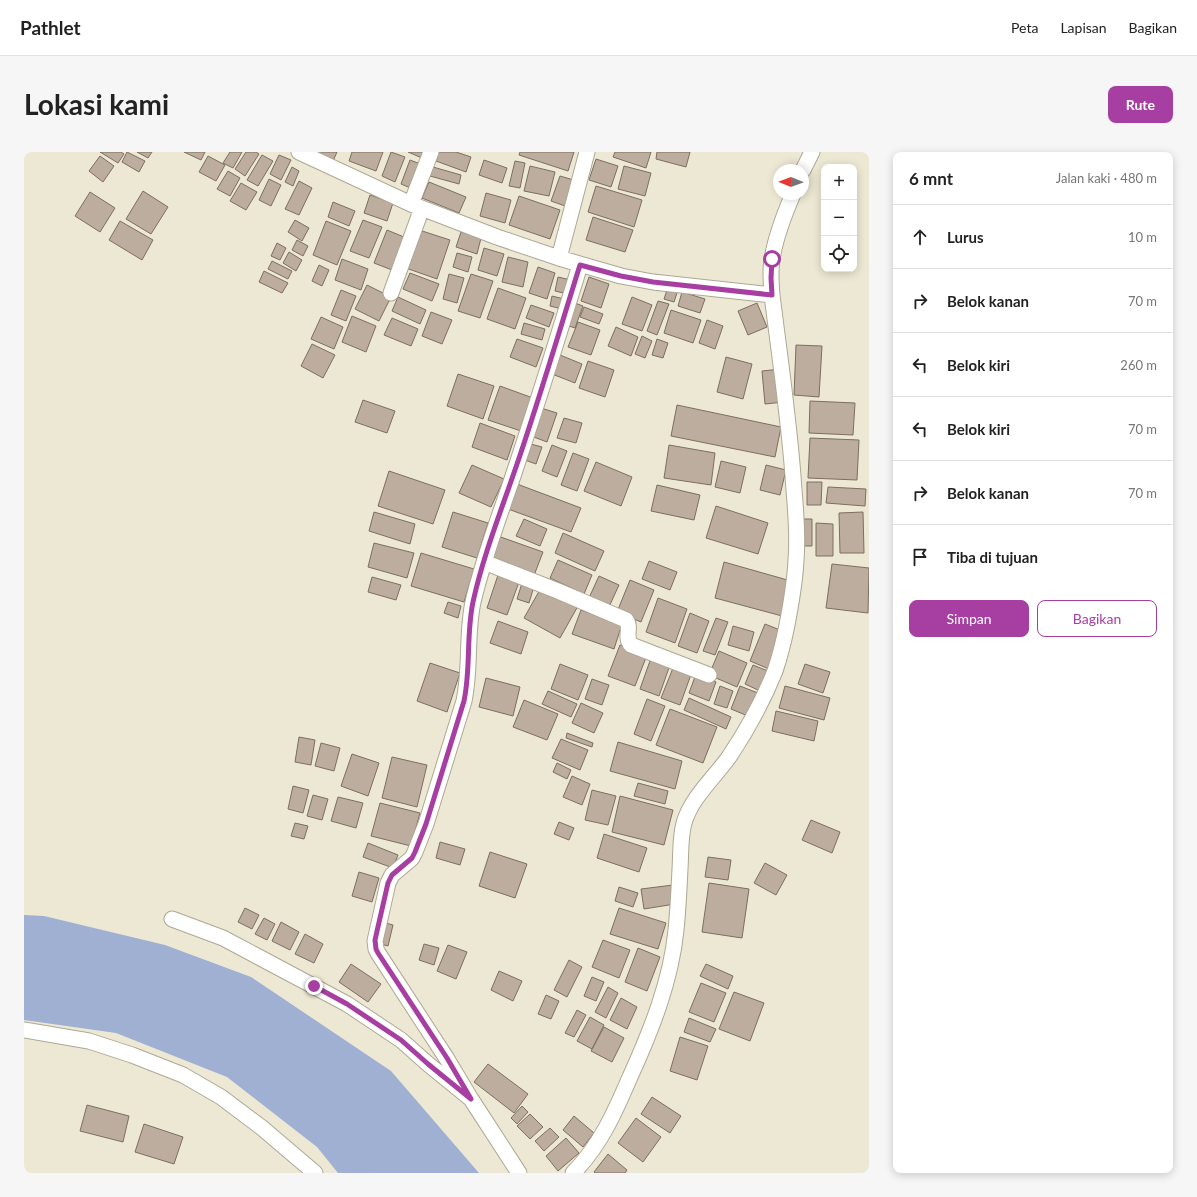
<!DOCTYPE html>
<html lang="id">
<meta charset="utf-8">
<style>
:root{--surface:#fff;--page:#f6f6f6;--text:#222;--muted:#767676;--line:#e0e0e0;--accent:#a73ea1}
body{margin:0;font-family:Lato,sans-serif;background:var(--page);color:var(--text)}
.controls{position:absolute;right:12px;top:12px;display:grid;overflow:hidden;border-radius:8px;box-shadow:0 2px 10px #0003}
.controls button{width:36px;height:36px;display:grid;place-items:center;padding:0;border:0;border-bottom:1px solid var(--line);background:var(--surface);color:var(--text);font:20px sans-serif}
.compass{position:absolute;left:749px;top:12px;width:36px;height:36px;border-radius:50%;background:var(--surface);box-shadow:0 2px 10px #0003;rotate:271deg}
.stop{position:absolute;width:12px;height:12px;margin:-9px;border:3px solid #a73ea1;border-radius:50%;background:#fff}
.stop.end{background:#a73ea1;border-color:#fff;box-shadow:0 1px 4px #0008}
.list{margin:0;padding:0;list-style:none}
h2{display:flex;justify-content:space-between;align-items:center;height:52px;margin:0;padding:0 16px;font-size:17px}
h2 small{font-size:13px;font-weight:400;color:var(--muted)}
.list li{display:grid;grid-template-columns:26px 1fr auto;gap:12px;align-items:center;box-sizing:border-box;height:64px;padding:0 16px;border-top:1px solid var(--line)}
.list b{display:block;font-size:15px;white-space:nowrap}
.list em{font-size:13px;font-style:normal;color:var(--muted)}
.actions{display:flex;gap:8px;padding:12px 16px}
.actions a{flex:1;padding:9px 0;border:1px solid var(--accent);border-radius:8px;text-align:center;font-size:14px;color:var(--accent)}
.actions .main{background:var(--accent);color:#fff}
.icon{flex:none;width:22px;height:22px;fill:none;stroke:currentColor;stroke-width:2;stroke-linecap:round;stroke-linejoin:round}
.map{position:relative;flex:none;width:845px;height:1021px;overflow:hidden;border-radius:8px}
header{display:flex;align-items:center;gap:24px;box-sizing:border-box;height:56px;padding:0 20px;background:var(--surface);border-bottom:1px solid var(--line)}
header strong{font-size:19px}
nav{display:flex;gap:22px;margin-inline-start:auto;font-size:14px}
.intro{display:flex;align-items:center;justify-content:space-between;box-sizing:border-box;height:96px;padding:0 24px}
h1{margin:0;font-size:28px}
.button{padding:10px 18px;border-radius:8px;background:var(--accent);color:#fff;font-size:14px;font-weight:700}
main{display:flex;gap:24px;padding:0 24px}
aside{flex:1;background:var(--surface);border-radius:8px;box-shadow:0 2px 10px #0003}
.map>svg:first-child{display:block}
</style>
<header>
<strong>Pathlet</strong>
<nav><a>Peta</a><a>Lapisan</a><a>Bagikan</a></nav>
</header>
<div class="intro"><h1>Lokasi kami</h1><a class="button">Rute</a></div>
<main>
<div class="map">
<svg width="845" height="1021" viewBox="0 0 845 1021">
<rect width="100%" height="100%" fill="#ede8d3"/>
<path fill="#9fb0d3" d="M0,763L20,764L141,793L227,825L367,919L455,1021H314L293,995L203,925L92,881L0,868Z"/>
<path fill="#bdad9e" stroke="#7c6e60" d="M76,0H97L100,2L94,11Z
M103,0L121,9L115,20L98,10Z
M113,0H128L124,6Z
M160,0H181L177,8Z
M206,0H218L209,16L199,11Z
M222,0H232L235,2L221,24L211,17Z
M289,0H313L309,9Z
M328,0H359L352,19L325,9Z
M367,0L381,5L371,30L358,24Z
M384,0H401L398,6Z
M415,0H432L447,5L442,20L412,9Z
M496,0H550L544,19L495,3Z
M591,0H627L622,16L589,5Z
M633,0H666L662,15L632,7Z
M238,3L249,9L234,34L223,28Z
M255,3L267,8L257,28L246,22Z
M76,4L90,14L79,30L65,19Z
M184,4L201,13L192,29L175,20Z
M572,7L594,14L587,35L565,28Z
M386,8L399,13L389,37L377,32Z
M460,8L483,16L478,31L455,23Z
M491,9L501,11L496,36L485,34Z
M506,14L531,20L525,44L500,39Z
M600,14L627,21L621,44L594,37Z
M268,15L275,19L269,34L261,30Z
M409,15L437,23L435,32L406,24Z
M204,19L216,26L206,44L193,37Z
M536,24L553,29L544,55L527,49Z
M245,27L257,33L247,54L235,48Z
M275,29L288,36L275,63L261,57Z
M405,30L442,45L435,61L398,46Z
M217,31L233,40L222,58L206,49Z
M572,34L618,48L610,75L564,60Z
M119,39L144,55L127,82L102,67Z
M66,40L91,56L76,80L51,64Z
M462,41L487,48L481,71L456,64Z
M346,43L369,51L363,69L340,61Z
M495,44L536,58L526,87L485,73Z
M309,50L331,59L325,74L304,65Z
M569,65L609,78L601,100L562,88Z
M271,68L285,76L278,89L264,80Z
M339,68L358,75L345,106L326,99Z
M96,69L129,88L118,108L85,88Z
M302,69L327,79L313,113L289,103Z
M392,77L426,88L413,127L379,115Z
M363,78L380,85L368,118L350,111Z
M437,80L457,86L453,102L432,95Z
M273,88L284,94L279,104L268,98Z
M253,91L262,96L256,108L247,104Z
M460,96L480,102L473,124L454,118Z
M265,100L278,108L272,119L259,111Z
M433,101L448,105L444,120L429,115Z
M484,105L504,110L499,135L478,130Z
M318,107L344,117L337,138L311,128Z
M248,109L268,119L264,127L244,117Z
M295,113L305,118L298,134L288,129Z
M514,115L531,121L523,147L505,141Z
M240,119L264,131L258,141L235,130Z
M386,121L415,132L408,149L379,137Z
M425,122L440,126L433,151L419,147Z
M447,122L469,129L456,166L434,159Z
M534,125L547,128L544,142L531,139Z
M565,125L585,132L577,156L557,149Z
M343,133L367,145L355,169L331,157Z
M644,135L654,138L650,150L640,147Z
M474,136L502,146L491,177L463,167Z
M317,138L332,144L322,169L307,163Z
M658,140L681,147L676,161L654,154Z
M528,144L540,147L538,157L526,154Z
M374,145L402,158L396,172L368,159Z
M608,145L628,153L618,179L598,172Z
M634,149L645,152L633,183L623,179Z
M548,150L559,154L551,176L539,172Z
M733,151L743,175L724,183L714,159Z
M507,153L530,161L525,175L502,166Z
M560,155L579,162L575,172L556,165Z
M647,158L677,168L669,191L640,181Z
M407,160L428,168L418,192L398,184Z
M328,164L352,174L342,200L318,190Z
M297,165L319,175L310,197L287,187Z
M368,166L394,177L387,194L360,183Z
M683,168L699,174L691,197L675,191Z
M554,170L576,178L567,203L544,195Z
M500,171L521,177L518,188L497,182Z
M592,175L614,185L607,204L584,194Z
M618,184L628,189L621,206L611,202Z
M493,187L519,196L512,215L486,205Z
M633,187L644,191L639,206L628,203Z
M288,192L311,203L299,226L277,214Z
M772,193L798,194L795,245L770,243Z
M536,203L558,212L551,231L528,222Z
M702,205L728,212L719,247L693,240Z
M564,209L590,218L581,245L555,236Z
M757,217L760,250L741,252L738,219Z
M434,222L470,234L459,267L423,254Z
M476,234L509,246L497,279L464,268Z
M339,248L371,259L363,281L331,270Z
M786,249L831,251L829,283L785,281Z
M653,253L757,275L751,305L647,284Z
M517,256L533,261L523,290L507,284Z
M540,266L558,271L552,291L533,286Z
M456,271L491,284L483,308L448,295Z
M786,286L835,288L833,328L784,326Z
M503,291L518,295L512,312L498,307Z
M528,293L543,299L533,325L518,319Z
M645,293L691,301L687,333L640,326Z
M549,301L565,307L553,339L537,333Z
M697,309L722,315L716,341L691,335Z
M572,310L608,325L597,354L560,339Z
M448,313L480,327L467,355L435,341Z
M742,313L762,318L756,343L736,338Z
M365,319L421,338L409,372L354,354Z
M783,330H798L797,353H783Z
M493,332L557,356L547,380L484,357Z
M633,333L676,343L670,368L627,359Z
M804,335L842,337L841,354L802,351Z
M692,354L744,371L734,402L682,386Z
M350,360L391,372L386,392L345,379Z
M429,360L464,371L453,406L418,395Z
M839,360L840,401H816L815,361Z
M500,367L523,377L516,394L492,384Z
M779,367H788V394H779Z
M792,371L809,372V404H792Z
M539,381L580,399L571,419L531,401Z
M471,383L519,400L509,426L462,409Z
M350,391L390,401L383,426L344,415Z
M397,401L450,417L440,450L387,434Z
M534,408L568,423L560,442L526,426Z
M625,409L653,420L646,438L618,427Z
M700,410L767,429L758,464L691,446Z
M808,412L845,416L844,461L802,456Z
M474,423L495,430L483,463L463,456Z
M575,424L595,433L584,457L564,448Z
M348,425L377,433L372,448L344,440Z
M499,428L511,431L505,451L493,447Z
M606,428L630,438L617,470L593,460Z
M518,434L554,454L536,486L500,466Z
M634,446L663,457L651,491L622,480Z
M424,450L437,454L434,466L420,461Z
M557,458L598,472L590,497L548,482Z
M666,461L685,469L673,501L654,494Z
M692,466L704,470L691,503L679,499Z
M474,469L504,480L497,502L466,491Z
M741,472L761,480L745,517L726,509Z
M709,474L730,480L725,499L704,493Z
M596,493L623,503L611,534L584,524Z
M695,499L723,511L713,535L685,523Z
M627,506L646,513L635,544L616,537Z
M406,511L436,521L423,560L393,549Z
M651,511L669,517L656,553L637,546Z
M536,512L564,523L554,548L527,537Z
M781,512L806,520L799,541L774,532Z
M729,513L744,519L736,539L721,532Z
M672,522L692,530L685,549L665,541Z
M462,526L496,535L489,564L455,555Z
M568,527L585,533L578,553L561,547Z
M696,534L709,539L703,556L690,552Z
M716,534L734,541L724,564L707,557Z
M761,534L806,546L800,568L755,556Z
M524,539L553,552L547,565L518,552Z
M665,546L707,565L702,577L660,558Z
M623,547L641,554L627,589L610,582Z
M500,548L534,562L523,588L489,575Z
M557,551L579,561L570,581L548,571Z
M646,557L693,575L679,611L632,593Z
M752,559L794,569L790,589L748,579Z
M543,581L569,591L568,595L542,586Z
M275,585L291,588L287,613L271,610Z
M537,587L564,598L556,618L528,606Z
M594,590L658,609L651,637L586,619Z
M297,591L316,596L310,619L291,614Z
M328,602L355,611L344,644L317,634Z
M368,605L403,613L393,655L358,646Z
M533,611L547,618L543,627L529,620Z
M548,624L566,632L558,653L539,645Z
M614,631L644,639L641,652L610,644Z
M269,634L285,638L279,661L264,657Z
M568,638L592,644L584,673L561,668Z
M289,643L304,647L298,668L283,664Z
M596,644L649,658L640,693L588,680Z
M314,645L339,651L332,676L307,669Z
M356,651L396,661L387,694L347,684Z
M787,668L816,680L808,701L778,688Z
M535,670L550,676L545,688L530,682Z
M271,671L284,674L280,687L267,684Z
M580,682L623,696L615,720L573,706Z
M416,690L441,697L436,713L412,706Z
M344,691L374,703L369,716L339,705Z
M466,700L503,712L491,746L455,734Z
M684,705L707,708L704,728L681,725Z
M741,711L763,723L752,743L730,731Z
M335,720L355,726L348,750L328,744Z
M685,731L725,737L718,786L678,780Z
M649,733L651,752L620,757L617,737Z
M595,735L614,741L609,755L591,749Z
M221,756L235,763L228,777L214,770Z
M595,756L642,771L634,797L586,782Z
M240,766L251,772L243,788L231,782Z
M257,770L275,780L266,798L248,789Z
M358,770L369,773L364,794L353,791Z
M281,782L299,792L290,811L271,802Z
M579,788L606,798L595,826L568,815Z
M400,792L415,796L410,813L395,808Z
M424,793L443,800L432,827L413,819Z
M614,796L636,805L623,839L601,830Z
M545,808L558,815L543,845L530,838Z
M327,812L357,832L344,850L315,830Z
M682,812L709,824L704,837L676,824Z
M475,819L498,829L489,849L467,838Z
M568,825L580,830L572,849L560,844Z
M677,831L702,841L690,870L665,860Z
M584,835L594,841L582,866L571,860Z
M710,840L740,851L726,889L695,877Z
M522,843L535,849L527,867L514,862Z
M597,846L613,855L603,877L586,868Z
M553,858L562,863L550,885L541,881Z
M566,865L580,873L568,897L553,889Z
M665,866L692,877L686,890L660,880Z
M580,875L600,886L588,910L567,899Z
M656,885L684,894L673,928L646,919Z
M464,912L504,942L490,961L450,930Z
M628,945L657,964L646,981L617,962Z
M63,953L105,964L99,990L56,979Z
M498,954L504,960L493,972L487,966Z
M506,962L519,975L506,987L493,974Z
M550,964L570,981L559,995L539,978Z
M612,966L637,985L619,1010L594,991Z
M120,972L159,985L150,1012L111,1000Z
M526,976L535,985L520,999L511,989Z
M542,986L555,1001L534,1019L522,1004Z
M584,1002L603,1018L601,1021H571L570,1020Z"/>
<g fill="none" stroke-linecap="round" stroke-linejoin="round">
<defs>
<path id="street" d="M275,0L387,52L473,85L535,106L597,124L629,130L748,143
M779,18L788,0
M387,52L407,0
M535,106L563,0
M367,141L398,56
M460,410L534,439L602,468C608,475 600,485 607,493L685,523
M148,767L199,786L323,852L377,888L404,912L447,947L495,1021
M0,878L65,889L108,903L159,923L197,945L237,975L291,1021
M447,947L423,907L354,801L352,797L351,789L364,731L368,723L388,706L391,700L402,672L440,549C447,516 442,483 449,450C460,403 478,358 493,312C515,246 536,179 556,113
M549,1021C576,994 591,960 606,925C627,879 647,829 652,778C654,758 655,738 656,717C657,702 656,685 660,671C667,646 690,626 705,605C723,578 739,549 751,519C756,504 760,488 763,473C767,452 771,430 772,408C774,385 772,361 770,338C766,273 756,208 748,143C747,131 746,119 748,108C751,86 760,63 769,42"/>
</defs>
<use href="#street" stroke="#ada894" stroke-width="17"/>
<use href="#street" stroke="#fff" stroke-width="15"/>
</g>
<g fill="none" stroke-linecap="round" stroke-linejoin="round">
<path stroke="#a73ea1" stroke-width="5" d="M290,834L323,852L377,888L404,912L447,947L423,906L354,801L352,797L351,788L364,731L368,723L388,706L391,700L402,672L440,549C447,516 442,483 449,450C459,404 477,359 492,315C515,248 535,180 556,113L597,124L629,130L748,143L747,126L748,107"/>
</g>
</svg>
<div class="controls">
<button>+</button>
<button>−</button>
<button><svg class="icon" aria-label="locate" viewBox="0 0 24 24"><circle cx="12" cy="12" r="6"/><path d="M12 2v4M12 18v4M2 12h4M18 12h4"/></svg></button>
</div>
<svg class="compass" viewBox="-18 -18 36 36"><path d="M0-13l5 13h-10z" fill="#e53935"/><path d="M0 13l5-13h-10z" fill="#767676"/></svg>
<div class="stop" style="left:748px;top:107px"></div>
<div class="stop end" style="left:290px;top:834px"></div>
</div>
<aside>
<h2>6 mnt<small>Jalan kaki · 480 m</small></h2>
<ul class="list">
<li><svg class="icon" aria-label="ahead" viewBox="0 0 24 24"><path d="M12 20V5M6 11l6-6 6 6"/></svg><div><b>Lurus</b></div><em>10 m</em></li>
<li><svg class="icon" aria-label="right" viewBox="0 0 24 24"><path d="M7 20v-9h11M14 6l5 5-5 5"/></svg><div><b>Belok kanan</b></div><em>70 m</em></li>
<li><svg class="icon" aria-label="left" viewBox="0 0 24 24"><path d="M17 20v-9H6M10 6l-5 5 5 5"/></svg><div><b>Belok kiri</b></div><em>260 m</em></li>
<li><svg class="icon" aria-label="left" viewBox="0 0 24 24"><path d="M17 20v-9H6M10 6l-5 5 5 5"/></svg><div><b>Belok kiri</b></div><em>70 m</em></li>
<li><svg class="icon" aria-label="right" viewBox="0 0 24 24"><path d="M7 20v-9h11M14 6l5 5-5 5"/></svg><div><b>Belok kanan</b></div><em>70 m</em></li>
<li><svg class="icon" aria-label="arrive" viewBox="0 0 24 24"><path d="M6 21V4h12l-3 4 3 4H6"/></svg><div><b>Tiba di tujuan</b></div></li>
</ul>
<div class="actions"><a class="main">Simpan</a><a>Bagikan</a></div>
</aside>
</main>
